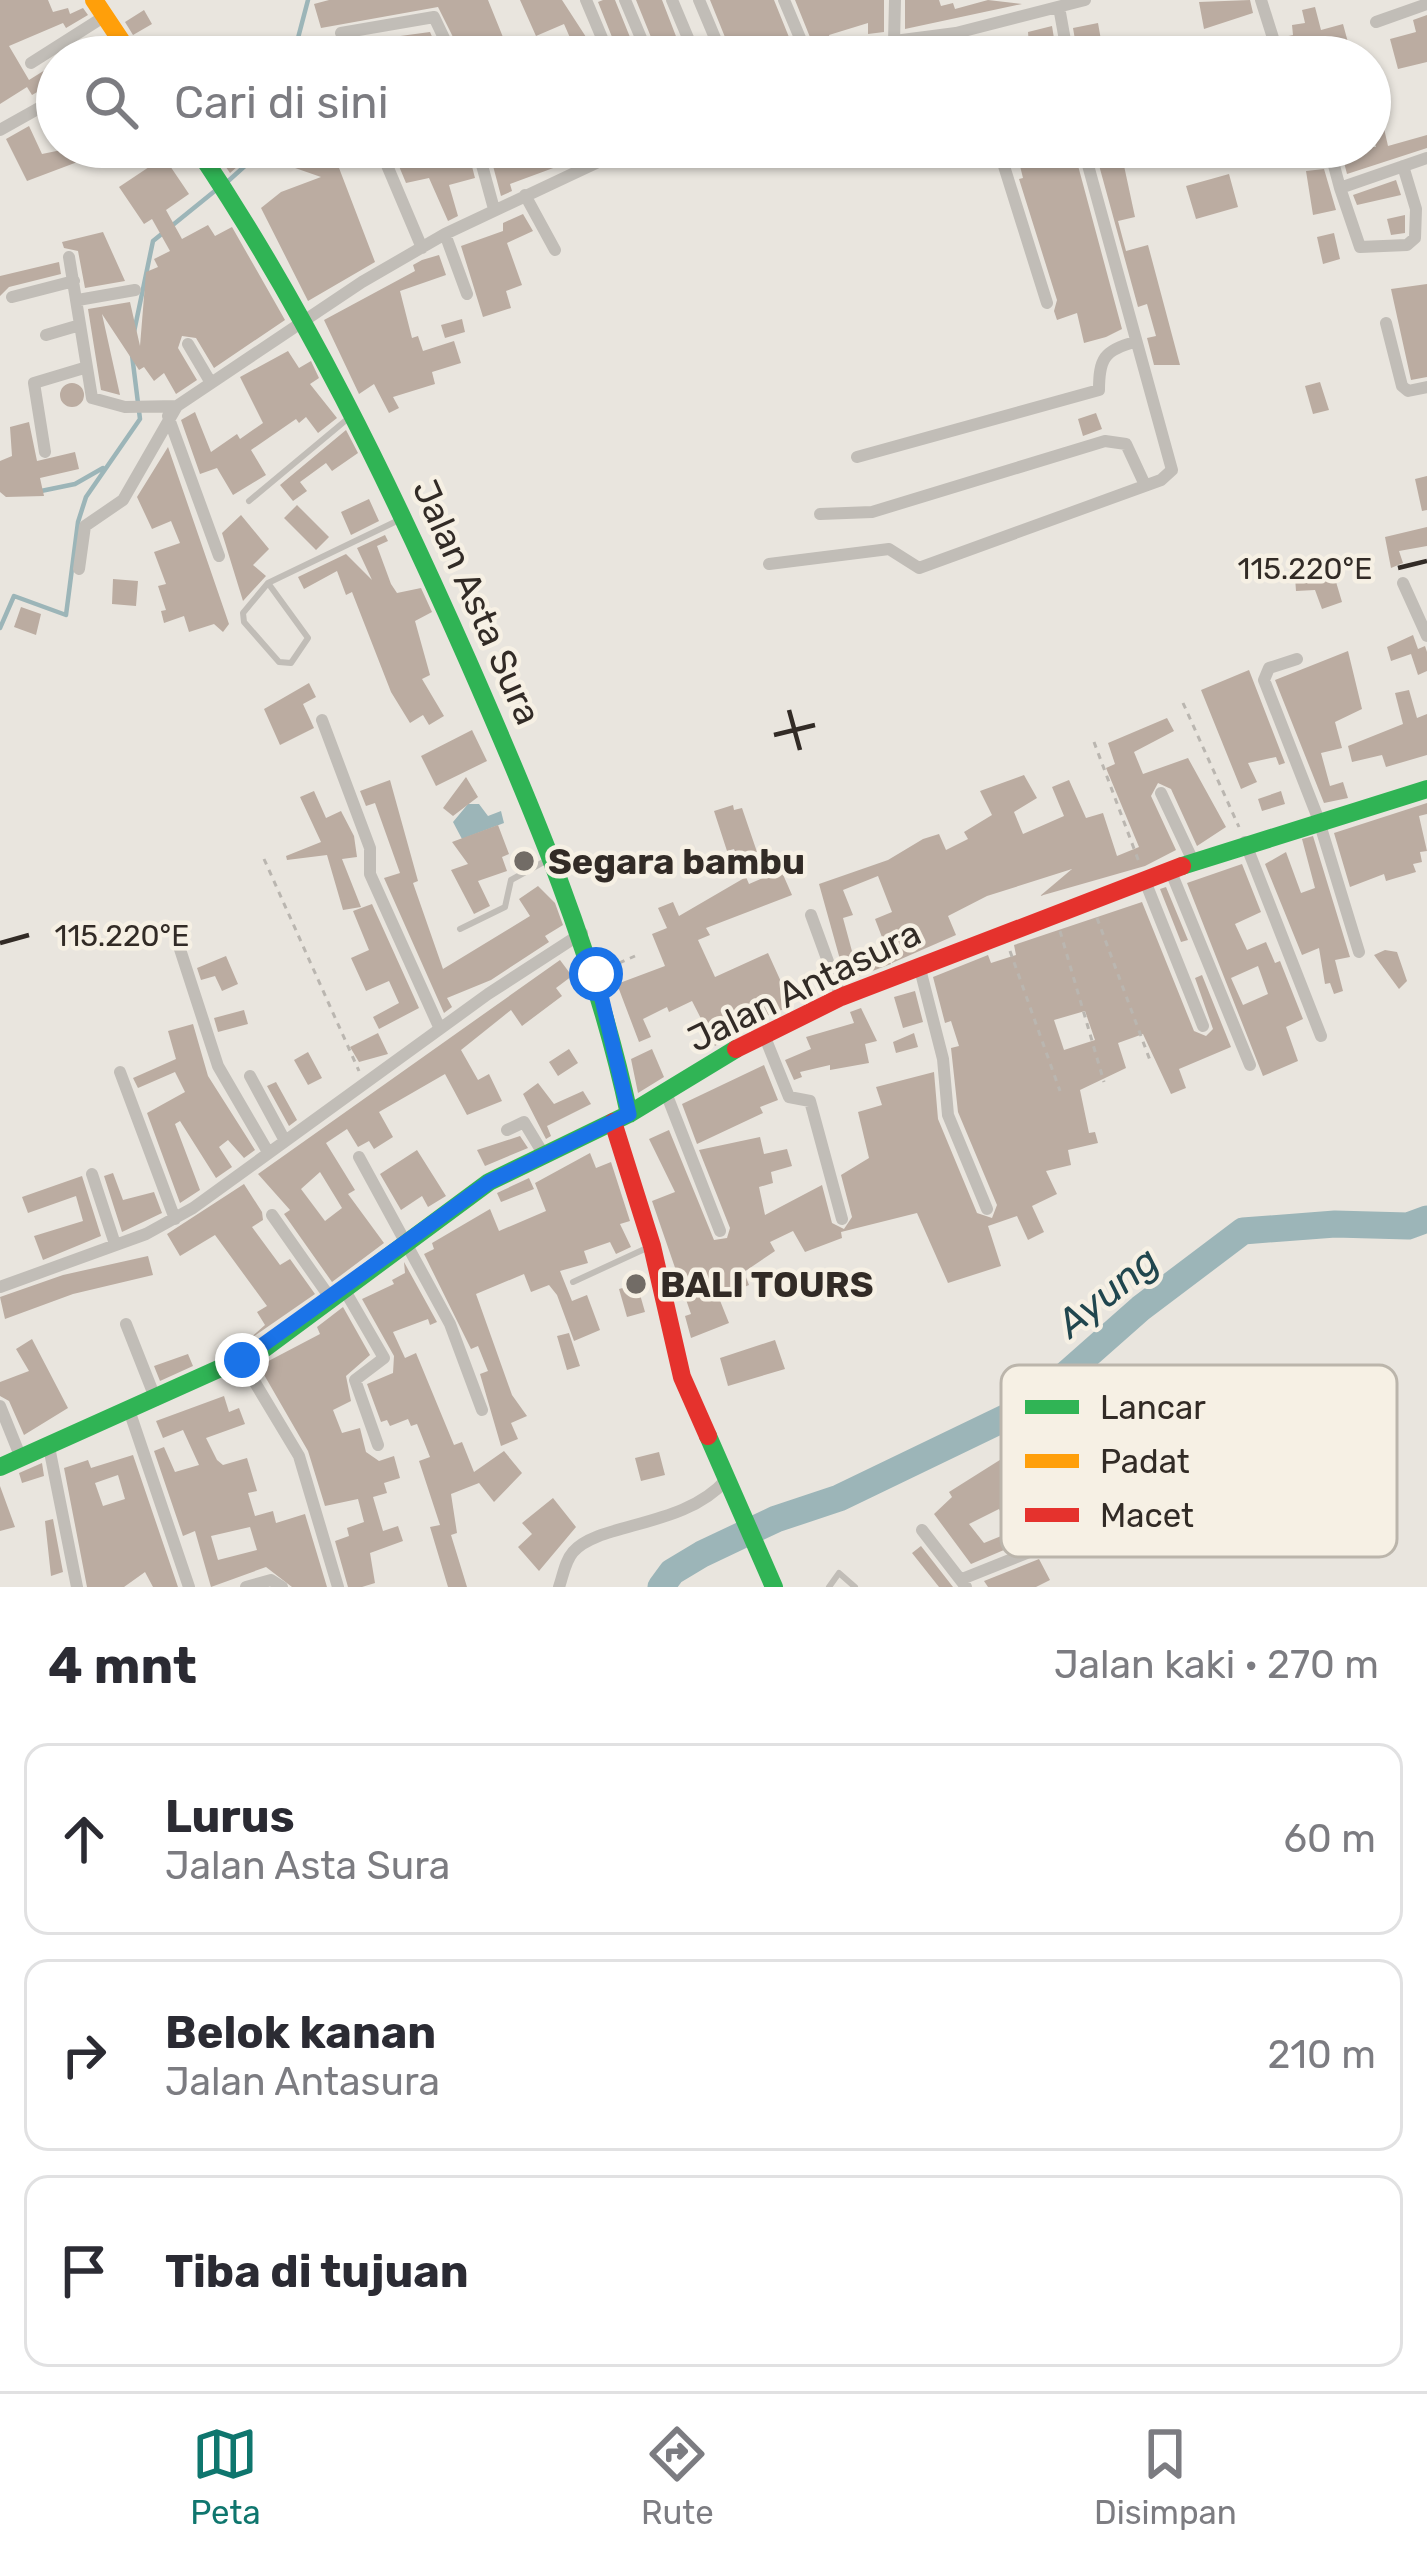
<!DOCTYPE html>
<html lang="id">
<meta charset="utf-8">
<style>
:root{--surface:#fff;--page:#f7f7f7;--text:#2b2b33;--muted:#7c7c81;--line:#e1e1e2;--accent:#0f766e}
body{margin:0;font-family:Rubik,sans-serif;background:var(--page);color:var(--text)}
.stop{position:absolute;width:36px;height:36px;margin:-27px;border:9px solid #1a73e8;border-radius:50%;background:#fff}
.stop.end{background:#1a73e8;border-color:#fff;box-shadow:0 3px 12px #0008}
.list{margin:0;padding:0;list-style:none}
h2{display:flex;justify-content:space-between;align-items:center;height:156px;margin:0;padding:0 48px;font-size:51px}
h2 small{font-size:39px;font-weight:400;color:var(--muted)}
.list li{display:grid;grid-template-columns:78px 1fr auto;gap:36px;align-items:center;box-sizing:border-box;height:192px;margin:0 24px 24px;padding:0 24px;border:3px solid var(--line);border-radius:24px}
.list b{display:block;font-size:45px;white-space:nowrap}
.list p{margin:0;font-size:39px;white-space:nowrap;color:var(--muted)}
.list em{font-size:39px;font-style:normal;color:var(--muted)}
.icon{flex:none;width:66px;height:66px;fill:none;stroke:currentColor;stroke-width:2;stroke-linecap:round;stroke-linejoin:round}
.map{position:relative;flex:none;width:1427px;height:1587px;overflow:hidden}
.search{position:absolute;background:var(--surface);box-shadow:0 3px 9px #0004;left:36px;right:36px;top:36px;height:132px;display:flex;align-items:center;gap:30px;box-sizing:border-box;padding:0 42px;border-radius:66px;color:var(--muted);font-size:45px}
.sheet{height:804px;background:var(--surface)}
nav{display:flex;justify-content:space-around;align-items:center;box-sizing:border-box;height:168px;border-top:3px solid var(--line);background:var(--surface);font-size:33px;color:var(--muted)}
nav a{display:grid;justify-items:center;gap:6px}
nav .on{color:var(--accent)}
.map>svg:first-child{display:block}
</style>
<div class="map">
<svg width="1427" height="1587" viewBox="0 0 1427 1587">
<rect width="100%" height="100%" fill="#e9e5de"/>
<path fill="#9cb5b8" d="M468,804H479L488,816L501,811L504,823L462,839L453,822Z"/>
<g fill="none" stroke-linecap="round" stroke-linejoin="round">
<path stroke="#9cb5b8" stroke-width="4.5" d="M293,57L308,0
M226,183L266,147
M134,332L153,241L216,190
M41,491L75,484L103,468
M0,628L14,596L66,615L78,522L86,497L140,419L132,355"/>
<path stroke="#9cb5b8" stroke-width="27" d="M661,1587L672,1572L702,1554L776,1519L839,1498L1030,1406L1141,1308L1243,1231L1335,1224L1408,1226L1427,1219"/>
</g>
<path fill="#bbaca1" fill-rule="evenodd" d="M0,0H48L53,12L68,8L70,14L83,8L88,15L66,28L63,23L9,46L29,80L45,70L53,83L32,95L27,87L0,104Z
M329,0H488L511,57H463L438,7L321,28L314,4Z
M520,0H562L599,57H556L575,49L564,24L536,36Z
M603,0H615L638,57H620L598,2Z
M636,0H662L684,57H659Z
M710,0H774L797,57H733Z
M795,0H884V32L868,34V23L829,35L831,42L822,45L818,57Z
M905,0H939L941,6L953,3L955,9L988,0L1022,4L905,29Z
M1250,0L1253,13L1204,29L1199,2Z
M1315,7L1321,30L1343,24L1352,57H1290L1284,37L1293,35L1292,25L1305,23L1302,10Z
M144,10L152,24L133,35L125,22Z
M1427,15V62L1398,69L1390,39L1416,32L1413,20Z
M1098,23L1104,57H1078L1073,28Z
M1052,26L1057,57H1004V52L1029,46L1028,32Z
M430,32L441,57H378V39Z
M1190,42L1194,57H1146V52Z
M1375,89L1388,146L1427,135V148L1347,174L1340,147H1376L1370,122V90Z
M29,126L42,154L76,147L80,161L27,181L6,139Z
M212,147H260L230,173Z
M280,147L316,154L314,147H331L375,262L308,301L261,208L281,192L321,177L275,161Z
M391,147H467L475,178L449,185L458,216L448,221L429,178L406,183Z
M488,147H579L583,157L510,184L512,191L501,196Z
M948,147H982L988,163L955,167Z
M1043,147H1073L1122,329L1106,337L1084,343L1077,313L1057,320L1054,311L1057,300L1019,179L1023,178L1017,154Z
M1094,147H1120L1135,217L1118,221L1126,251L1148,245L1180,365H1154L1147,338L1156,336L1147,304L1138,307Z
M164,157L189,194L166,210L182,239L208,225L215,236L232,227L285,320L214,368L196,338L182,336L178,348L197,380L176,394L164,373L154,381L144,367L139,370L102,314L120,395L101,390L88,309L130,302L140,346L146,272L158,267L154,259L170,251L152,219L144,224L119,187Z
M1324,169L1336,210L1313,215L1306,171Z
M1229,174L1238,207L1196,219L1186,186Z
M1396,180L1401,195L1357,205L1353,195Z
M523,214L533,231L507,243L522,285L506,291L511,308L483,317L461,246L503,231V223Z
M1405,215V233L1391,235L1387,219Z
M103,232L125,281L85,288L78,251L64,248L62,242Z
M1334,233L1340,259L1323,264L1317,237Z
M439,255L446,275L400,291L412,338L418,336L423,351L454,341L461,363L432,372L435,384L393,397L399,408L389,413L374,384L359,394L324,320L415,271L413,265L422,260Z
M59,262L61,274L9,287L0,296V276Z
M1427,284V377L1411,380L1391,289Z
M462,319L465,332L445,338L441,325Z
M288,351L299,368L311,361L319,378L310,384L337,418L318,433L306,417L299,423L296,419L251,450L266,475L233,495L217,468L200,474L181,420L195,412L211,452L237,434L240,439L263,423L240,377Z
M1320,382L1329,410L1313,414L1305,386Z
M60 395a12 12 0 1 1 24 0a12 12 0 1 1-24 0Z
M1096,413L1102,429L1083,436L1078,419Z
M29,422L37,461L75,452L79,469L40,478L44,496L6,497L0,492V461L12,456L10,427Z
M346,430L358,453L332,471L326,463L300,482L307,491L293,501L280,485Z
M168,447L229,624L223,632L214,624L189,632L184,616L164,623L161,611L166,610L158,586L166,584L154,552L180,543L171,521L152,529L137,497Z
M1427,476V510L1422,511L1415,479Z
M369,499L379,521L351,535L341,512Z
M297,505L329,537L316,550L284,518Z
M241,515L269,549L253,565L266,576L243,601L222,533Z
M1427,527V546L1399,551L1403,563L1391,568L1385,537Z
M385,535L388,541L377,546L391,584L397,593L421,588L432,612L415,621L430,675L422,679L444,716L429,725L423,715L410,723L391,692L352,592L346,595L337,571L304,589L298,577L346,554L372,580L357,548Z
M1331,565L1342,602L1322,609L1315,590L1296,591L1295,577L1318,576L1316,570Z
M113,579L138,581L136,606L112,604Z
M21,607L41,614L36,635L14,627Z
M1413,635L1418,649L1425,646L1427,652V671L1418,675L1411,654L1391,661L1387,647Z
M1348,651L1362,709L1335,722L1342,748L1321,753L1330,786L1343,782L1348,798L1324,803L1275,680Z
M1249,670L1285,763L1279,765L1276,757L1248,763L1257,782L1241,789L1201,690Z
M309,683L316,697L303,704L314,728L280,745L264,709Z
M1409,690L1417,718L1427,714V755L1386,767L1382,755L1352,762L1348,746L1403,724L1395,693Z
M1167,718L1174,731L1134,752L1143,774L1188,758L1226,827L1197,846L1171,789L1158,783L1151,796L1176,850L1145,866L1040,896L1072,869L987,896L948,916L956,935L892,963L875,919L892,912L878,876L843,890L853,915L843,918L856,966L861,970L889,959L891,964L846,981L819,884L888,860L923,839L939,834L946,850L968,839L964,832L992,815L980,791L1024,775L1037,798L1014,812L1023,834L1064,816L1052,787L1069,780L1086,818L1103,813L1117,856L1139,847L1106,768L1115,764L1108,743Z
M472,730L487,761L436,786L421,756Z
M466,777L478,797L453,816L443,808Z
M390,780L418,881L413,883L443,969L530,916L519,899L538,886L555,903L563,925L545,936L549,942L491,980L447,998L452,1007L444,1013L384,878L400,873L375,803L366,806L360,791Z
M314,791L326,818L341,811L354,836L357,857L342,859L361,907L343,910L327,855L287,860L286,856L321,842L300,797Z
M1281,791L1285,804L1262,811L1258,799Z
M1427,803V814L1419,816L1427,851L1420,852L1422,862L1413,864L1416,872L1386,881L1384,874L1350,887L1334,833Z
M733,805L734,810L742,808L757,852L737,858L734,849L727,851L714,811Z
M498,825L509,854L502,857L507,871L478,881L490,906L474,914L451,870L468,864L452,842Z
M1313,836L1350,957L1335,960L1343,991L1334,994L1330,983L1325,984L1319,948L1302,955L1265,864L1286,852L1301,893L1315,888L1302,839Z
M1242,864L1261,912L1235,924L1247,950L1266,942L1275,963L1280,961L1303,1019L1286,1027L1298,1061L1263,1076L1187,883ZM1258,966L1268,994L1243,1005L1231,978Z
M781,870L792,895L706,928L710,935L698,940L715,977L768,953L792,1006L751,1022L715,1046L692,1001L669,1012L667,1007L643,1019L651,1037L639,1042L617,984L665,966L652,934L667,928L658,908L673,902L679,916L746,877L749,884Z
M1166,887L1188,940L1181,942L1160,889Z
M1142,902L1194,1031L1206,1036L1213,1029L1195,978L1202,975L1231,1047L1179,1069L1186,1088L1171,1094L1143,1034L1118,1043L1126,1068L1080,1090L1089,1133L1095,1132L1098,1143L1068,1150L1071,1165L1046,1171L1057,1194L1032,1206L1044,1232L1028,1240L1017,1216L988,1226L1001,1266L948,1283L917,1213L841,1232L842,1238L805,1252L793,1231L770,1242L775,1251L744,1272L749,1285L719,1298L729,1323L691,1338L685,1316L691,1314L652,1201L675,1192L649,1139L669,1130L714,1240L727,1238L730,1228L699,1150L760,1137L764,1154L787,1149L792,1166L771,1172L773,1183L759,1187L765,1215L822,1185L832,1223L844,1229L852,1217L841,1175L869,1158L858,1112L882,1105L876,1087L934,1072L938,1119L977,1213L992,1218L997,1205L958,1112L951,1048L959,1046L951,1021L945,1023L933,977L988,955L991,963L1016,955L1014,945ZM1085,1011L1095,1040L1064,1050L1054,1020Z
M372,904L419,1008L379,1029L373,1017L399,1003L389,981L366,991L351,958L369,950L353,911Z
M1385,950L1397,952L1407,981L1399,989L1374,955Z
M226,956L238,984L222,991L215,976L201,980L197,968Z
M560,960L572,976L556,988L562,996L522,1026L511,1010L461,1050L478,1080L489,1074L502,1101L467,1115L445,1074L379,1112L393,1137L374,1149L369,1141L358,1147L347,1129L326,1143L355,1190L348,1194L384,1243L332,1282L284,1214L290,1210L258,1174ZM320,1172L342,1208L325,1221L301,1189Z
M915,991L923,1022L903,1028L894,997Z
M861,1008L877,1041L865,1044L869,1063L830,1070V1065L800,1072L802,1077L794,1080L785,1060L811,1049L806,1037L854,1023L850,1012Z
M244,1010L248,1024L218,1032L214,1018Z
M193,1024L208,1076L255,1150L244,1158L228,1140L219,1147L232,1167L216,1178L180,1121L175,1124L200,1190L180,1203L147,1113L185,1092L175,1072L138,1088L133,1078L176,1059L168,1031Z
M378,1033L388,1054L359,1062L350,1047Z
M914,1033L918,1047L896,1053L893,1042Z
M569,1049L578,1063L558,1076L549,1062Z
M652,1049L664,1077L638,1093L631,1059Z
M308,1052L322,1078L308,1085L294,1060Z
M764,1065L778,1100L760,1107L763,1113L697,1144L682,1104Z
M276,1082L297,1120L289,1126L267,1086Z
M538,1083L554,1104L583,1091L591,1104L547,1126L551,1136L546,1139L523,1094Z
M520,1136L528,1148L485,1166L477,1150Z
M417,1150L446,1196L428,1207L422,1196L401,1210L380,1174Z
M590,1153L596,1168L611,1162L630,1221L620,1224L631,1247L616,1254L610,1242L584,1251L588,1263L560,1271L572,1301L587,1295L600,1330L574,1341L557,1295L549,1285L531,1292L524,1274L476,1294L512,1395L527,1416L511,1423L518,1439L501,1446L480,1374L488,1371L478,1346L471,1349L424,1254L434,1249L432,1243L490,1209L499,1231L546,1211L535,1183Z
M113,1173L123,1200L154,1192L162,1213L122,1232L104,1176Z
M82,1176L101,1236L43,1260L34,1236L83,1221L76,1196L28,1213L22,1197Z
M529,1178L534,1189L501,1202L497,1193Z
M244,1184L262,1212L263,1220L252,1227L280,1265L290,1259L315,1294L247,1341L265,1325L257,1312L267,1306L215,1235L180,1256L167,1234Z
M148,1256L153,1275L73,1294L5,1319L0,1297L63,1275Z
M404,1262L437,1322L430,1325L428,1319L393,1332L405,1358L416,1353L454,1445L462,1442L474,1472L504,1451L522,1473L494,1502L479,1483L451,1494L457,1533L451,1535L467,1587H448L430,1527L440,1525L419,1461L430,1457L417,1424L411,1426L408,1419L390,1426L387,1420L381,1422L367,1384L393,1373L394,1356L362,1299L394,1284L392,1280L405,1273Z
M637,1284L645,1312L627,1317L619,1289Z
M343,1307L370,1355L346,1376L351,1401L333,1410L342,1433L360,1428L366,1452L379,1461L394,1456L400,1478L384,1483L387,1493L373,1497L383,1531L398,1526L403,1541L370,1553L375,1583L362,1587H348L335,1541L349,1536L347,1528L364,1522L358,1499L325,1506L308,1451L259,1366L320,1334L317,1327Z
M569,1333L580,1366L567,1370L557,1336Z
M32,1339L68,1408L24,1435L9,1401L0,1396V1382L29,1371L16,1349Z
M775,1340L785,1369L728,1386L720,1358Z
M188,1354L193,1366L160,1381L154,1366Z
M224,1396L229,1412L239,1408L245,1424L206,1438L217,1460L223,1465L247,1458L257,1491L248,1493L255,1516L273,1511L276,1523L305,1514L327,1587H292L266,1567L211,1587L195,1531L183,1536L154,1451L164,1447L175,1472L199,1465L183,1430L163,1438L156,1421ZM250,1527L257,1550L218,1560L211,1536Z
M659,1452L665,1475L641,1481L635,1458Z
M133,1455L178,1587H153L145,1572L124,1587H87L64,1468L88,1460L91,1468ZM118,1475L125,1499L103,1506L95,1483Z
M1003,1458L1049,1531L971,1564L934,1514L952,1497L949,1492ZM999,1509L1011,1532L984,1543L969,1524Z
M42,1463L44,1476L22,1483L19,1473Z
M0,1486L15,1527L0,1531Z
M553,1498L576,1527L539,1571L518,1547L532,1534L522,1523Z
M53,1519L63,1572L51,1576L45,1521Z
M921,1546L953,1587H939L912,1553Z
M1039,1559L1050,1580L1036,1587H988L984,1581Z"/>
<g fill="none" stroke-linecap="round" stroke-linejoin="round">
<path stroke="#bab6b0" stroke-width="3" stroke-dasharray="6 6" stroke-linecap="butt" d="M1183,703L1239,827
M1094,742L1139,862
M264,859L359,1071
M1097,918L1151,1063
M1060,931L1104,1082
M1010,951L1060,1091
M608,968L635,956
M698,1020L713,1046"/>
<path stroke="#c1bdb7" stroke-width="6" d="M249,501L351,416
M268,583L308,638L291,663L279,662L244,622L243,613L268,583L401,519
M460,929L505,907L511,880L549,859
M573,1282L649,1247
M829,1587L839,1573L855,1587"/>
<path stroke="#c1bdb7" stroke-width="12" d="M586,0L610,57
M625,0L649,57
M672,0L696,57
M699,0L723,57
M784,0L808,57
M1261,0L1279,57
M1059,7L1068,57
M1376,22L1427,4
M341,33L434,17L453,57
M956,33L974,57
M894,42L895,0
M832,57L856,46L956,33L1085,0
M31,63L105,16
M0,130L57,98
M477,147L494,209
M886,147L890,157
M998,147L1047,303
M1329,147L1340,188L1427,158
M106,153L127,147
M386,163L422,248
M1340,188L1360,247L1407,245L1415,238L1416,209L1403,166
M525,195L555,250
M445,234L467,294
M69,257L92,398L125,407L177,406
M12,297L74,281
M78,300L135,290
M1386,323L1402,386L1408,391L1427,387
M46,335L80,325
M188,344L211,383
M168,416L219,556
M45,452L34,383L84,368
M857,457L1099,390C1099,359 1104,350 1135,342
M820,514L872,512L1105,441L1126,444L1145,485
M769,564L889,549L919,568L1161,480L1172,470L1083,147
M79,569L85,526L123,500L177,406L362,282L445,234L598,162L644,147
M1403,583L1427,636
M1297,659L1269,668L1264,680L1318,818L1359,952
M322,720L370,848V874L440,1029
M1161,793L1194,863
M1245,842L1321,1036
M1171,872L1250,1065
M1145,881L1203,1026
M811,915L841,997
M177,940L218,1066L268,1152
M919,965L943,1059L948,1115L987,1209
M764,1035L789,1097L810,1101L842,1219
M120,1072L175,1219
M250,1076L284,1139
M666,1093L720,1231
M507,1130L524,1122L544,1155
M359,1157L450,1324L482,1410
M92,1174L115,1244
M272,1215L331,1299
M0,1287L146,1234L193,1208L488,994L582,933
M344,1289L384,1358L355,1380L378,1445
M126,1324L156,1400
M242,1361L299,1456L338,1587
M0,1406L21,1458
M130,1413L189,1587
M49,1447L77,1587
M922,1530L966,1587
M962,1579L1032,1551
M246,1587L271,1580L282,1587
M559,1587C563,1576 565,1561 573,1552C599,1522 684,1528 726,1480"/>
<path stroke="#30b455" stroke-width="18" d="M196,147C305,309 389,482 468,661C533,809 595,955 629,1114
M1182,866L1427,789
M708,1436L774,1587
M0,1467L265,1348L489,1182L629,1114L736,1049"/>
<path stroke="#ff9f0a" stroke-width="18" d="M94,0L132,57"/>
<path stroke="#e5322d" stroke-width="18" d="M736,1049L841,997L1182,866
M613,1122L652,1246L682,1377L708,1436"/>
</g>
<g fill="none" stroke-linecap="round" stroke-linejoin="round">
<path stroke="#1a73e8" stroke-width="15" d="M242,1360L489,1182L629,1114L596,974"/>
</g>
<path fill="none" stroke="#322b26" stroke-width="4.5" d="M1398,568L1427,561M789,710L800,750M774,735L815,725M0,943L29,935"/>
<g fill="#726c66" stroke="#f6f0e4" stroke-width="4.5">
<circle cx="524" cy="861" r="12"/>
<circle cx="636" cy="1284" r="12"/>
</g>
<g text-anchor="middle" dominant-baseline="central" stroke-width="9" stroke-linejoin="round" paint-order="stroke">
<g font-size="36" fill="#322b26" stroke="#f6f0e4">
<text transform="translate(477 602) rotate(66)">Jalan Asta Sura</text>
<text transform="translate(804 986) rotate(-26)">Jalan Antasura</text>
</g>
<g font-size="36" font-weight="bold" fill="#322b26" stroke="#f6f0e4" text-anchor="start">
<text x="548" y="861">Segara bambu</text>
<text x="660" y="1284">BALI TOURS</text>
</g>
<g font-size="39" font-style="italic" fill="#20464e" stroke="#f6f0e4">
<text transform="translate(1108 1292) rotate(-39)">Ayung</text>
</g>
</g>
<rect x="1001" y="1365" width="396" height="192" rx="18" fill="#f6f0e4" stroke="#bbb5ab" stroke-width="3"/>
<rect x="1025" y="1400" width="54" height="14" fill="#30b455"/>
<rect x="1025" y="1454" width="54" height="14" fill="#ff9f0a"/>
<rect x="1025" y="1508" width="54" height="14" fill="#e5322d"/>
<g font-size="33" fill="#322b26">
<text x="1100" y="1419">Lancar</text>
<text x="1100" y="1473">Padat</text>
<text x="1100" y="1527">Macet</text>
</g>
<g font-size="30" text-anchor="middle" fill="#322b26" stroke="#f6f0e4" stroke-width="9" stroke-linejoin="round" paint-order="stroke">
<text x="1305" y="579">115.220°E</text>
<text x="122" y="946">115.220°E</text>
</g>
</svg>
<div class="stop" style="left:596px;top:974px"></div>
<div class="stop end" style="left:242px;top:1360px"></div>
<div class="search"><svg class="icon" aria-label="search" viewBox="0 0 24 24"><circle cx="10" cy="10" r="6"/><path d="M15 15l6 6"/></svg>Cari di sini</div>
</div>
<section class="sheet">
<h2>4 mnt<small>Jalan kaki · 270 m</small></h2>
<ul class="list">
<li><svg class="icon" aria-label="ahead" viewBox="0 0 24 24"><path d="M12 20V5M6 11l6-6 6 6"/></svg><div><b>Lurus</b><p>Jalan Asta Sura</p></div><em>60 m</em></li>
<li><svg class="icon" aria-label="right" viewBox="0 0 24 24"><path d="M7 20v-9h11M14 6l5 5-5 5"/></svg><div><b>Belok kanan</b><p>Jalan Antasura</p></div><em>210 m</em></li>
<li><svg class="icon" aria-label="arrive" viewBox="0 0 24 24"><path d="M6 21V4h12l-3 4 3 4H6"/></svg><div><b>Tiba di tujuan</b></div></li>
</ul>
</section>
<nav>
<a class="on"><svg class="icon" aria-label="map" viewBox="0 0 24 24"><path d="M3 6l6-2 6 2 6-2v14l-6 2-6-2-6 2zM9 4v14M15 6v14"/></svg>Peta</a>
<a><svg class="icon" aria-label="directions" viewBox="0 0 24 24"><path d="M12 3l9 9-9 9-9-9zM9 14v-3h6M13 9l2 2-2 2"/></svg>Rute</a>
<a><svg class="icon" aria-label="saved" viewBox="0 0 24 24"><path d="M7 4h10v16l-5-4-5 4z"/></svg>Disimpan</a>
</nav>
